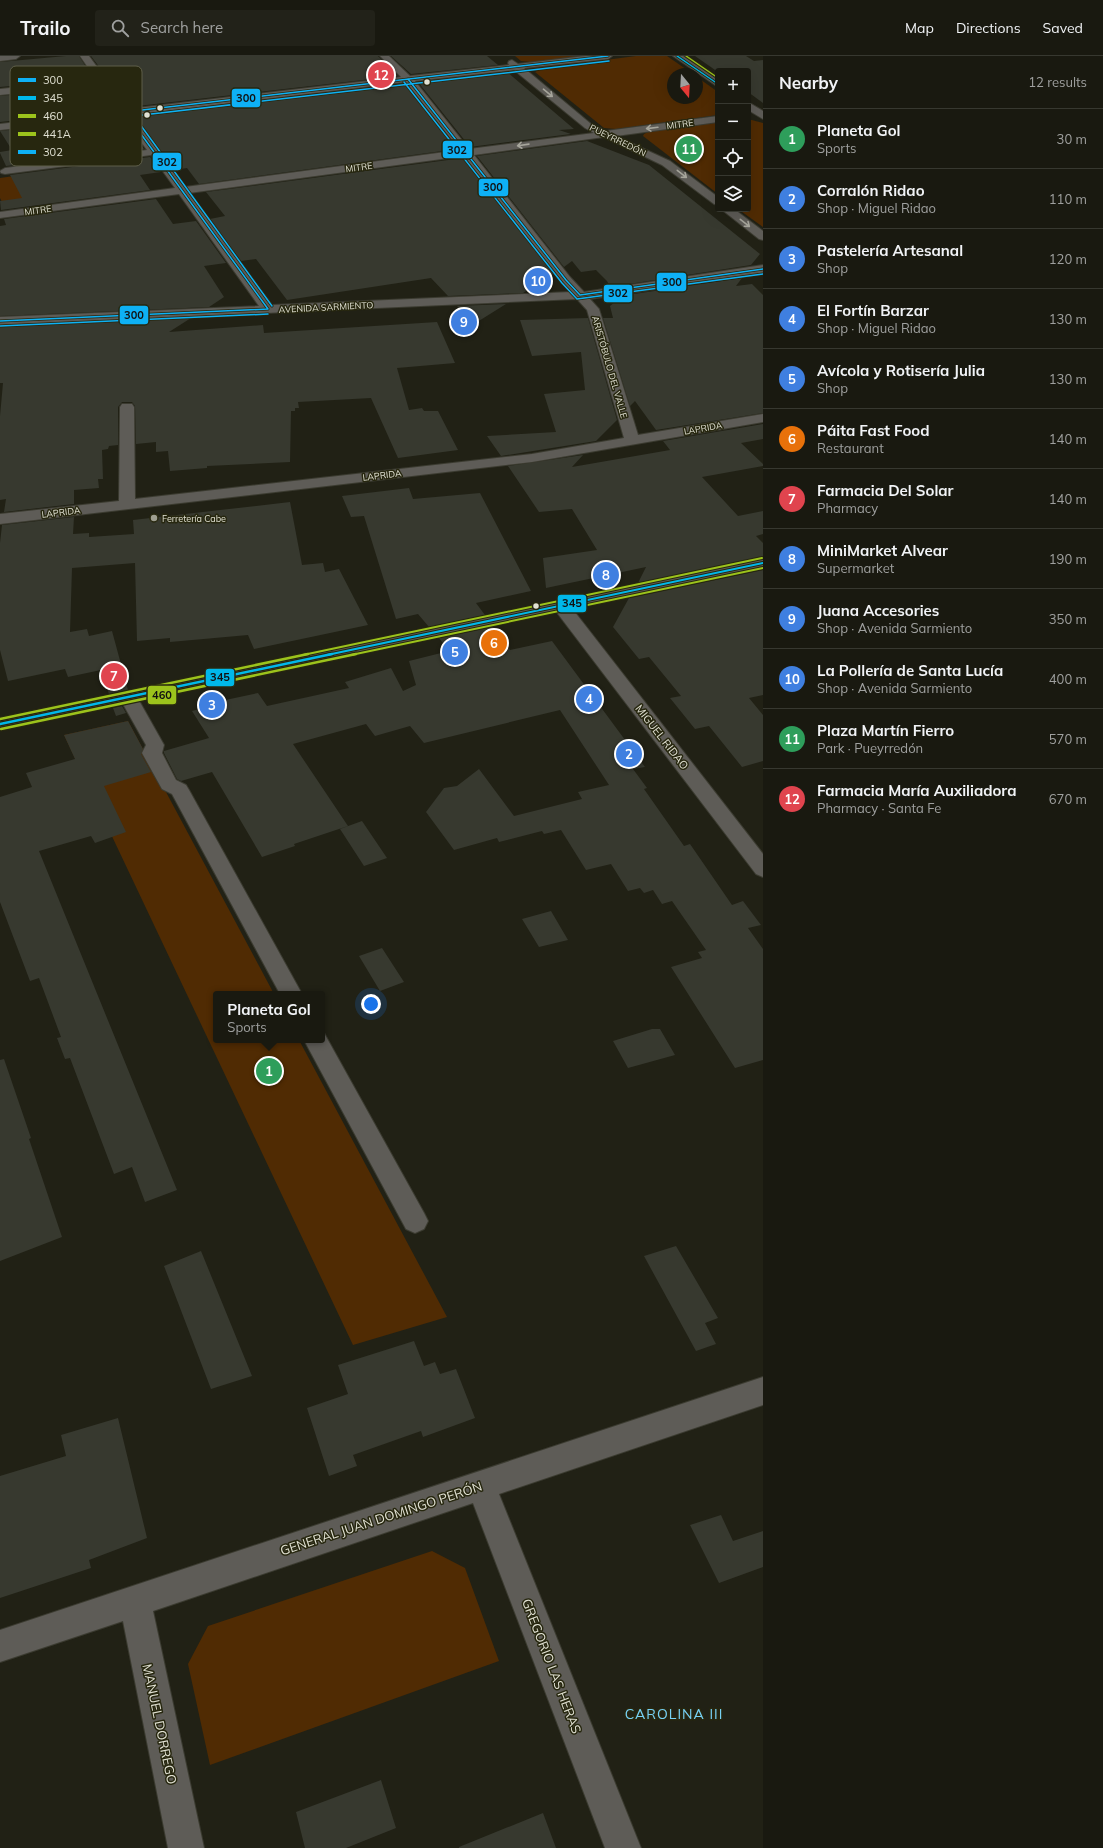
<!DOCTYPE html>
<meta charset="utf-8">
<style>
:root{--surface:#191910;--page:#222219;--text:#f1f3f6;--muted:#9fa09f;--line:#373830;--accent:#9e9e90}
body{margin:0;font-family:Mulish,sans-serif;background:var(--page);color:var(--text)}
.controls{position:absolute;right:12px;top:12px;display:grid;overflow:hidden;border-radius:4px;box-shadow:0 4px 16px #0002}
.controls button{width:36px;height:36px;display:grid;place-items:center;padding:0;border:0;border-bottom:1px solid var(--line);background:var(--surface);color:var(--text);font:20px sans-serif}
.compass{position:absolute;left:667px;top:12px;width:36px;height:36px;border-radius:50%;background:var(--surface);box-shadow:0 4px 16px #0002;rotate:162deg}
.you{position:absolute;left:371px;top:948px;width:14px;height:14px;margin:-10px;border:3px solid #fff;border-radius:50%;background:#1a73e8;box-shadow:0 0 0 6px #1a73e833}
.badge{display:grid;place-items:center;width:26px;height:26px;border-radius:50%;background:var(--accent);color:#fff;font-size:13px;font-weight:700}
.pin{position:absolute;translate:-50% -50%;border:2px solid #fff;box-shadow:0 1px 4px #0006}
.popup{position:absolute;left:213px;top:935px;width:112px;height:52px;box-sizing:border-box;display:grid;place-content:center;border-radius:4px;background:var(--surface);filter:drop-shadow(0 1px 3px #0005);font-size:13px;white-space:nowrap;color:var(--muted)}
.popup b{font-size:15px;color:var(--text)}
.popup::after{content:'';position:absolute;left:50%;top:100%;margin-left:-8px;border:8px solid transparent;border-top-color:var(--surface)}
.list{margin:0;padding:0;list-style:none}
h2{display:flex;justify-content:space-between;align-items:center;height:52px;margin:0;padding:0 16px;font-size:17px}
h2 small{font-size:13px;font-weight:400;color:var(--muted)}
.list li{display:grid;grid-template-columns:26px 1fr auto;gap:12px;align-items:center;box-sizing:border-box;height:60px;padding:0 16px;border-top:1px solid var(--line)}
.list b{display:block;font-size:15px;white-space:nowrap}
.list p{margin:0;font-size:13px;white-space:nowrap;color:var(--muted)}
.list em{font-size:13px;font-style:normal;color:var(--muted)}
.icon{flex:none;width:22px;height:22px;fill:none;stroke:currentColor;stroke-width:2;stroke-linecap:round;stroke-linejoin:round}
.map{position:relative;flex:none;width:763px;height:1792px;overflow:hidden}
header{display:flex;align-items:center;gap:24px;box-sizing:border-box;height:56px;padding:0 20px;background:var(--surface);border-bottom:1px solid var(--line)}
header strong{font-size:19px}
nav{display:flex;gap:22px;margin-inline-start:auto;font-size:14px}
.search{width:280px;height:36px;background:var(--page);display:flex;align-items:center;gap:10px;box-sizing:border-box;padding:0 14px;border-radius:4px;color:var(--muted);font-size:15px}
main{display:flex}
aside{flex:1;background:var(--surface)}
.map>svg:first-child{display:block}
</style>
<header>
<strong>Trailo</strong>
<div class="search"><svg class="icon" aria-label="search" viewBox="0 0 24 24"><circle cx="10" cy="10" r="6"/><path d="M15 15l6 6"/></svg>Search here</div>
<nav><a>Map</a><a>Directions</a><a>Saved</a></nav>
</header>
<main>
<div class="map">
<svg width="763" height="1792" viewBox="0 0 763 1792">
<rect width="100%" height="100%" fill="#212115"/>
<path fill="#502b03" d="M515,0H585L530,6L521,5Z
M636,0H667L693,18H673V42H697V21L718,36V59L616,73L604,72L535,16L544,12Z
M748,63L763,67V171L738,153H748Z
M718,66V138L643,80L644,78L650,75Z
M28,118L44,147L5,152L0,142V122Z
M128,665L274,938H216V984H299L447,1261L353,1289L64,679Z
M432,1495L465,1512L499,1605L210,1709L188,1608L208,1570Z"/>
<path fill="#37392f" d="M66,0H79L93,22L0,31V6Z
M91,0H378L398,20L129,51Z
M391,0H487L498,9L411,18Z
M695,0H746L754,5L763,4V47L748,36V15L718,16Z
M507,16L574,73L559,74L571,78L470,91L418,26Z
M405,28L457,93L199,128L187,112L174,114L135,60Z
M99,30L116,53L0,66V40Z
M121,62L144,93L6,110L0,97V96L12,94L0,75Z
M587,85L649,109L760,198L751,209L610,231L607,225L596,214L581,216L572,205L564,211L477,100Z
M150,101L161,116L140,119L150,134L1,154L0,145L22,142L10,119Z
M463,102L554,217L523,237L448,240L431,222L287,244L256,203L241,205L210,163L225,160L206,136Z
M156,143L173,168L196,165L226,207L204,210L224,241L209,251L0,260V170L6,169L4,163Z
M742,222L736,230L752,228L763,239V357L656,374L635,345L630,350L603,262H613L610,250L616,245L614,241Z
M506,248L474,268L457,250Z
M191,262L169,276L263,269L264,277L437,266L455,307L397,312L409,354L422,352L424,355H438L458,394L398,402L371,342L298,346L299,352H295V355H291L290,406L207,410V412L170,415L168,395L156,396V386L136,388L135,350L132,346H122L118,351V389L109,390L108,393L102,394L103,423H98L99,432L74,434V448L4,456L6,443L0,444V360L3,327H0V270Z
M588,262L617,364L596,385L501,400L487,380L556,376L544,338L585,334L581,296L532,300L520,264Z
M763,368V383L741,387L763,408V410L702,421L738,460L763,455V478L756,480L763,487V501L638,527L646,511L546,532L543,502L597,494L572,453L539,456L508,410L583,399L572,411L670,394L663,385Z
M409,432L413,443L480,437L531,535L476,547L485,559L429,571L418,558L396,563L364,460L351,461L342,440Z
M290,446L302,509L323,507L325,516L339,513L368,569L254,593L248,579L170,586V582L137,585L135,507L72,512L70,576L87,573L89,580L112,575L128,634L109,638L101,614L68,621L65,613L8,625L0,594V487L2,469L74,461L73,478L89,477V481L134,478L133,464Z
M763,514V639L749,642L763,659V705L742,711L709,670L695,673L670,642L681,640L649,601L639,603L613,571L629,542Z
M493,571L510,594L552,585L645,711L633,713L647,732L644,733L684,790L690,788L732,849L743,845L761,869L748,872L763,893V1004L735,1012L671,911L702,902L698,896L706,894L672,845L662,848L653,834L644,837L640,832L628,835L611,808L586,814L561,774L544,778L542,775L499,786L497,782L454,794L426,756L444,732L457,730L479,713L514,760L582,743L578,736L609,729L560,654L424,687L410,670L375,680L366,668L293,688L348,770L294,788L295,790L262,801L212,716L181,725L177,723L164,697V695L209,682L192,655L218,648L216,646L258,637L267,650L349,632L345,626L391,612L403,635L416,629L409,605L449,595L439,582Z
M122,650L126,657L116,660L113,652Z
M128,665L143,693L141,698L151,716L104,730L126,776L95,787L91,780L39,795L177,1134L145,1146L132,1111L114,1118L70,1002L65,1003L57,982L61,981L39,922L30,925L0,846V741L32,731L26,717L75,703L64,679Z
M362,765L387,802L364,810L340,773Z
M551,855L568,884L539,891L522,863Z
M382,892L404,926L380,935L359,900Z
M652,973H660L675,999L628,1012L613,985Z
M4,1003L31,1082L29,1083L62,1181L0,1205V1004Z
M676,1190L718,1262L705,1267L716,1288L696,1295L644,1200Z
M201,1195L252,1320L211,1333L164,1210Z
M414,1285L424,1310L435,1306L440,1318L456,1313L475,1362L423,1381L421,1375L353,1399L357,1410L329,1420L307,1352L348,1338L338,1309Z
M118,1362L147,1482L89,1504L91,1512L0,1542V1420L66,1400L61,1379Z
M721,1459L733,1485L763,1475V1511L719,1527L690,1469Z
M381,1724L396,1772L346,1792H305L296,1756Z
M543,1757L556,1792H459V1791Z"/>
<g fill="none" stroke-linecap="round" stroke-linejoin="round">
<defs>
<path id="street" d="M0,0H20L16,3L0,5Z
M80,0H89L128,53L401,21L380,0H389L410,20L509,9L508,7L509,5L512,4L518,8L585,0H612L608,3L524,12L591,68L606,75L718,60V66L616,80L670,105L718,141V149L714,148L662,109L604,81L474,99L570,221L584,236L763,209V217L590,243L599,253L638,379L763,358V366L532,406L0,468V458L119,445L120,351L122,348H132L134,351L135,443L532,398L624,382L587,254L577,243L0,269V261L259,250L179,138L0,162V156L175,132L151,99L5,118L1,117L0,115L5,112L147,94L122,60L0,74V68L119,54L100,28L0,39V33L96,23ZM514,14L585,72L594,77L469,93L415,25ZM406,26L460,94L185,131L132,59ZM464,100L571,236L272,249L189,137Z
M673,0H683L718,24V31Z
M748,46L763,55V63L748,54Z
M721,153H734L763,175V184L759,183Z
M561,545L567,546L763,798V821L756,818L555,554L553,550L555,546Z
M128,635L134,637L137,641L164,689L162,697L176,724L186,729L189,734L302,938H280L172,738L162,733L142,697L146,689L119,641L122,637Z
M322,977H324L424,1157L428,1165L424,1173L415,1177L406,1173L304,984H322Z
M763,1321V1349L499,1438L641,1792H605L473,1447L153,1555L204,1792H168L123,1565L0,1606V1574Z"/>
<path id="primary" d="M763,502V512L0,674V662Z"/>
</defs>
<use href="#street" stroke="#3b3b30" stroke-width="2"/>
<use href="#primary" stroke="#3b3b30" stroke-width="2"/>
<use href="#street" fill="#5e5c57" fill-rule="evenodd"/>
<use href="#primary" fill="#5e5c55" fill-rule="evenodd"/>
<defs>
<path id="bus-1" d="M408,23L566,224L580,239
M125,56L608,0
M125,56L268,253
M580,239L763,213
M0,265L268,253"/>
<path id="bus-2-far2" d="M677,0L718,28"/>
<path id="bus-2-far1" d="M327,599L763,507"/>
<path id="bus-2" d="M0,668L332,598"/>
<path id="bus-3-far1" d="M351,599L763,512"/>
<path id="bus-3" d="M1,673L356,598"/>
<path id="bus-4-far2" d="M686,0L718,22"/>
<path id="bus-4-far1" d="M303,599L762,502"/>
<path id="bus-4" d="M0,663L308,598"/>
<path id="bus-5" d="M404,26L562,227L577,243L763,218
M272,250L134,60L609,5
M0,270L268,258"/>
</defs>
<use href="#bus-1" stroke="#27270f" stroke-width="3"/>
<use href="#bus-2-far2" stroke="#27270f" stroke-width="3"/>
<use href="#bus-2-far1" stroke="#27270f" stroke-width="4"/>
<use href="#bus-2" stroke="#27270f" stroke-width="5"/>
<use href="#bus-3-far1" stroke="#27270f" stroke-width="4"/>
<use href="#bus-3" stroke="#27270f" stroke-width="5"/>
<use href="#bus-4-far2" stroke="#27270f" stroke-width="3"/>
<use href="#bus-4-far1" stroke="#27270f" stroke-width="4"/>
<use href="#bus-4" stroke="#27270f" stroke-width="5"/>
<use href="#bus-5" stroke="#27270f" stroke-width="3"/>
<use href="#bus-1" stroke="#0eb1f5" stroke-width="1.5"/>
<use href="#bus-2-far2" stroke="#00b8ea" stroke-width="1.5"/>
<use href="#bus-2-far1" stroke="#00b8ea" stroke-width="2"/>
<use href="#bus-2" stroke="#00b8ea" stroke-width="2.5"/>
<use href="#bus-3-far1" stroke="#9cc31c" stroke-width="2"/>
<use href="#bus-3" stroke="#9cc31c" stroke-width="2.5"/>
<use href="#bus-4-far2" stroke="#9cc31c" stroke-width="1.5"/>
<use href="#bus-4-far1" stroke="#9cc31c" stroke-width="2"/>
<use href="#bus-4" stroke="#9cc31c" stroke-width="2.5"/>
<use href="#bus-5" stroke="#0eb1f5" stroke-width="1.5"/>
</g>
<defs><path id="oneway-shaft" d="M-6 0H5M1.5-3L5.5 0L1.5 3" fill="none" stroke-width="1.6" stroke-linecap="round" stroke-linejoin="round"/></defs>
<g stroke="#a6a59b">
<use href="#oneway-shaft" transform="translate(548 37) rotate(40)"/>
<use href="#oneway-shaft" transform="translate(652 72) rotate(173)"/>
<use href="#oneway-shaft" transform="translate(523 89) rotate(172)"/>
<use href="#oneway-shaft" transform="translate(682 118) rotate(38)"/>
<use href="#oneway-shaft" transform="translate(745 167) rotate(38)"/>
</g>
<g fill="#e1e1d3" stroke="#27270f" stroke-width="1.5">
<circle cx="427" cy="26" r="3.5"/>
<circle cx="160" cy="52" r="3.5"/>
<circle cx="147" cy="59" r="3.5"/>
<circle cx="536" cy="550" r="3.5"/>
</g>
<circle fill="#9e9e90" stroke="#27270f" stroke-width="1.5" cx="154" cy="462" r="4"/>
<g text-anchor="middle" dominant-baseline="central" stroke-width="3" stroke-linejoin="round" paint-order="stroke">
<g font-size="9" fill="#e1e1d3" stroke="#27270f">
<text transform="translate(680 68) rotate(-8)">MITRE</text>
<text transform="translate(618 84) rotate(26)">PUEYRREDÓN</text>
<text transform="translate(359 111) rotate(-8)">MITRE</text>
<text transform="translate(38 154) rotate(-8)">MITRE</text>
<text transform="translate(326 251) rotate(-3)">AVENIDA SARMIENTO</text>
<text transform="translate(610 311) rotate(74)">ARISTÓBULO DEL VALLE</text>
<text transform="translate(703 372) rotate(-10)">LAPRIDA</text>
<text transform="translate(382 419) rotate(-7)">LAPRIDA</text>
<text transform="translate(61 456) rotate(-7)">LAPRIDA</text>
</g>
<g font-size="9" fill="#e1e1d3" stroke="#27270f" text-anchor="start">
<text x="162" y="462">Ferretería Cabe</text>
</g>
<g font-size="11" fill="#e1e1d3" stroke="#27270f">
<text transform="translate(662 681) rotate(52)">MIGUEL RIDAO</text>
</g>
<g font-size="13" fill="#e1e1d3" stroke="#27270f">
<text transform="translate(381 1462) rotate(-18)">GENERAL JUAN DOMINGO PERÓN</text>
<text transform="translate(552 1610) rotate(69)">GREGORIO LAS HERAS</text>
<text transform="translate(160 1668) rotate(78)">MANUEL DORREGO</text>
</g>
<g font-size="14" letter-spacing="1" fill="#77d1f5" stroke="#27270f">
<text x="674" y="1658">CAROLINA III</text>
</g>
</g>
<rect x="10" y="10" width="132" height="100" rx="6" fill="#27270f" stroke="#5f5f4a" stroke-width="1"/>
<rect x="18" y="22" width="18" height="4" fill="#0eb1f5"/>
<rect x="18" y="40" width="18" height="4" fill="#00b8ea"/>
<rect x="18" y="58" width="18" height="4" fill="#9cc31c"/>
<rect x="18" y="76" width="18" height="4" fill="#9cc31c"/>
<rect x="18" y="94" width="18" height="4" fill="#0eb1f5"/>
<g font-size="11" fill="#e1e1d3">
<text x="43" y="28">300</text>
<text x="43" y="46">345</text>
<text x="43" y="64">460</text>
<text x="43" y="82">441A</text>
<text x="43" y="100">302</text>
</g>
<g stroke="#27270f" stroke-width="1.5">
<rect x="231" y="32" width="30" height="20" rx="4" fill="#0eb1f5"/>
<rect x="442" y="84" width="31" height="19" rx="4" fill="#0eb1f5"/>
<rect x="152" y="96" width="30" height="19" rx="4" fill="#0eb1f5"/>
<rect x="478" y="122" width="31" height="19" rx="4" fill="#0eb1f5"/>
<rect x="656" y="216" width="31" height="20" rx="4" fill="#0eb1f5"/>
<rect x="603" y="228" width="30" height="19" rx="4" fill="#0eb1f5"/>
<rect x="119" y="249" width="30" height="20" rx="4" fill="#0eb1f5"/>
<rect x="557" y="538" width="30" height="19" rx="4" fill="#00b8ea"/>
<rect x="205" y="612" width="30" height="19" rx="4" fill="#00b8ea"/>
<rect x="147" y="629" width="30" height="20" rx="4" fill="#9cc31c"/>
</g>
<g font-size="11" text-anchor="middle" font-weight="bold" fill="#111">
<text x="246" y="46">300</text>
<text x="457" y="98">302</text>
<text x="167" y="110">302</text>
<text x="493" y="135">300</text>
<text x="672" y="230">300</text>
<text x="618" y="241">302</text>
<text x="134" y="263">300</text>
<text x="572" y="551">345</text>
<text x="220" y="625">345</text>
<text x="162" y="643">460</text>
</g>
</svg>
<div class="controls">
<button>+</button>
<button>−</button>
<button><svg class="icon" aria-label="locate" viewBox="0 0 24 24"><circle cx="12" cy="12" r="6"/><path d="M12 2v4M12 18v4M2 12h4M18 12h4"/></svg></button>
<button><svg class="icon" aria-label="layers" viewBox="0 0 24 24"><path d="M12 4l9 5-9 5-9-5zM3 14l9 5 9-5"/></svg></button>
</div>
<svg class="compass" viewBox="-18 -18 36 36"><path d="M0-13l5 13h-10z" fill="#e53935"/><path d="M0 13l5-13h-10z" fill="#9fa09f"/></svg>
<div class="you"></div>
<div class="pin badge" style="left:269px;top:1015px;background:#2e9e5b">1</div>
<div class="popup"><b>Planeta Gol</b>Sports</div>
<div class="pin badge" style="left:629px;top:698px;background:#3f7fe0">2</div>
<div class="pin badge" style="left:212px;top:649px;background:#3f7fe0">3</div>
<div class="pin badge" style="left:589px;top:643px;background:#3f7fe0">4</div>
<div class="pin badge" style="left:455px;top:596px;background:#3f7fe0">5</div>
<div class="pin badge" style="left:494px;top:587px;background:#e8710a">6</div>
<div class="pin badge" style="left:114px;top:620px;background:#e0444e">7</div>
<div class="pin badge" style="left:606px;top:519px;background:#3f7fe0">8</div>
<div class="pin badge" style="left:464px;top:266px;background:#3f7fe0">9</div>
<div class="pin badge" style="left:538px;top:225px;background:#3f7fe0">10</div>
<div class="pin badge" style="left:689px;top:93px;background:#2e9e5b">11</div>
<div class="pin badge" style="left:381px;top:19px;background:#e0444e">12</div>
</div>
<aside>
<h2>Nearby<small>12 results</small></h2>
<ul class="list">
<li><span class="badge" style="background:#2e9e5b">1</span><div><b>Planeta Gol</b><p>Sports</p></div><em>30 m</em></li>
<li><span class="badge" style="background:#3f7fe0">2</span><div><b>Corralón Ridao</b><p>Shop · Miguel Ridao</p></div><em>110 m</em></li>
<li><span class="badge" style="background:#3f7fe0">3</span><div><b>Pastelería Artesanal</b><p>Shop</p></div><em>120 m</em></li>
<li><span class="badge" style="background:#3f7fe0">4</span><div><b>El Fortín Barzar</b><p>Shop · Miguel Ridao</p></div><em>130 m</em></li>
<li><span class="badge" style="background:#3f7fe0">5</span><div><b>Avícola y Rotisería Julia</b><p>Shop</p></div><em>130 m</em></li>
<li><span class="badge" style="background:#e8710a">6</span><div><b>Páita Fast Food</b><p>Restaurant</p></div><em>140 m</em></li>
<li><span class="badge" style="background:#e0444e">7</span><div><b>Farmacia Del Solar</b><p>Pharmacy</p></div><em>140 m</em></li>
<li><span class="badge" style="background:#3f7fe0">8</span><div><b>MiniMarket Alvear</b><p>Supermarket</p></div><em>190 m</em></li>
<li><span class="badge" style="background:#3f7fe0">9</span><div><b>Juana Accesories</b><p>Shop · Avenida Sarmiento</p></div><em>350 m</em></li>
<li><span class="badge" style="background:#3f7fe0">10</span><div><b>La Pollería de Santa Lucía</b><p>Shop · Avenida Sarmiento</p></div><em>400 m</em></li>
<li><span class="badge" style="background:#2e9e5b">11</span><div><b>Plaza Martín Fierro</b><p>Park · Pueyrredón</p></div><em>570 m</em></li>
<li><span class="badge" style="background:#e0444e">12</span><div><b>Farmacia María Auxiliadora</b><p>Pharmacy · Santa Fe</p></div><em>670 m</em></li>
</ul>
</aside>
</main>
